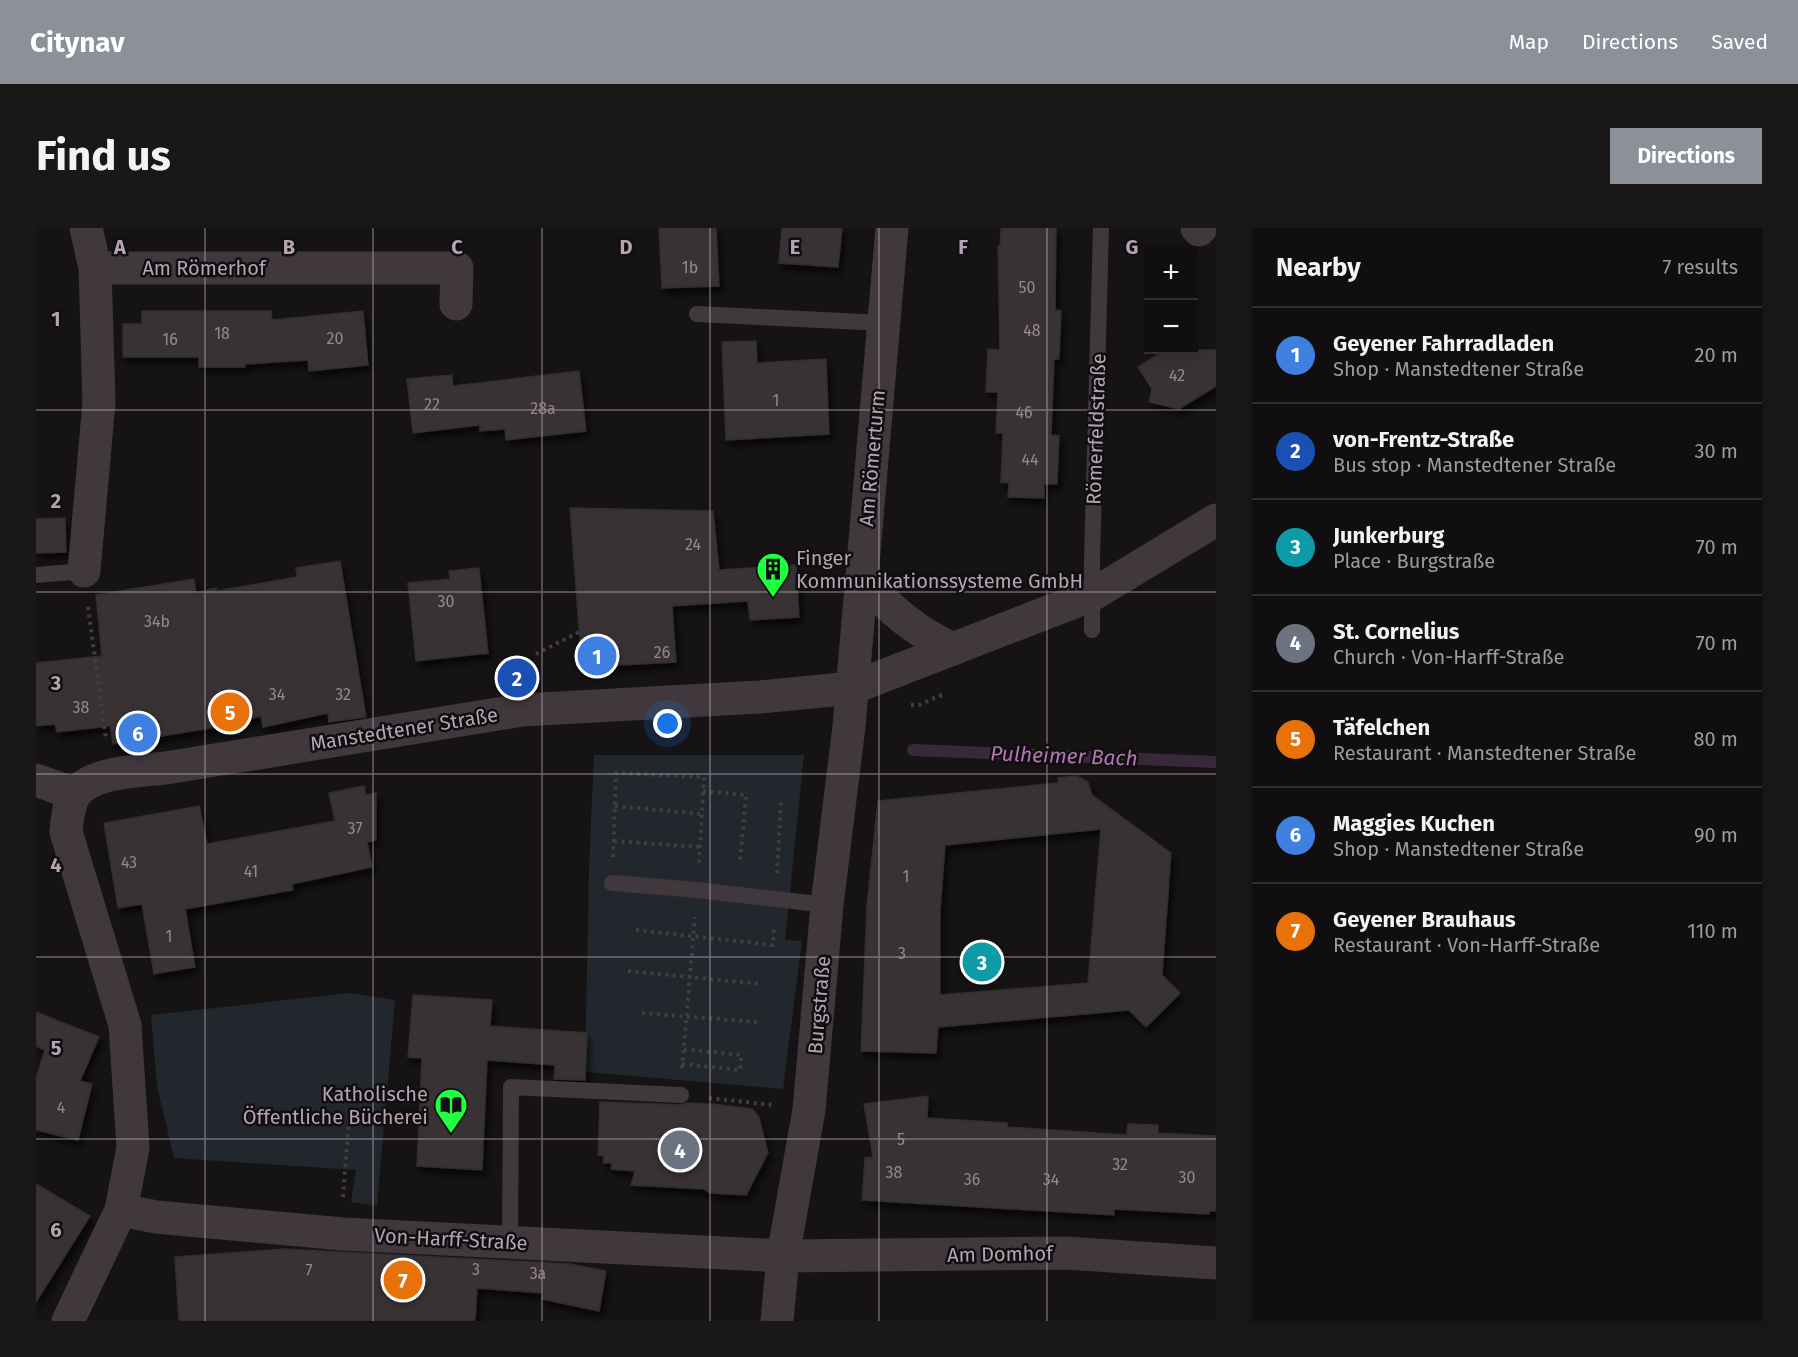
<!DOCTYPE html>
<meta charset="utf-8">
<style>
:root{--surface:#100e0f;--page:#191718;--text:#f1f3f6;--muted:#9c9c9e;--line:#302e2f;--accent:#8c9099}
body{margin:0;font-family:"Fira Sans",sans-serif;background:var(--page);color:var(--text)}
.controls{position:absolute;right:18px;top:18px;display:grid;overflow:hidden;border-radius:0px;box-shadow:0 3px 9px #0003}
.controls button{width:54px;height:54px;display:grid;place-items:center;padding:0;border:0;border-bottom:2px solid var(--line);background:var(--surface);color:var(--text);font:30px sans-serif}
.you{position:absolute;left:632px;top:496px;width:21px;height:21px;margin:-15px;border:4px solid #fff;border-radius:50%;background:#1a73e8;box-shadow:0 0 0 9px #1a73e833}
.badge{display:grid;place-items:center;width:39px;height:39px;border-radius:50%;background:var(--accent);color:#fff;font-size:20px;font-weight:700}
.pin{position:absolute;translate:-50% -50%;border:3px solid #fff;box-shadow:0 2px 6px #0006}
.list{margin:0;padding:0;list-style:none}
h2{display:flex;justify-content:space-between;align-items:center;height:78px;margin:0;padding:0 24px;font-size:26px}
h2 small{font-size:20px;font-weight:400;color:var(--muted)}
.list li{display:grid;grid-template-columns:39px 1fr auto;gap:18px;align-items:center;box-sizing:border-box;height:96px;padding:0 24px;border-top:2px solid var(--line)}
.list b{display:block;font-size:22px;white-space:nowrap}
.list p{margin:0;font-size:20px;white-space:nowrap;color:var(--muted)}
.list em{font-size:20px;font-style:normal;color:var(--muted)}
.map{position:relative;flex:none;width:1180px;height:1093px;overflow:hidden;border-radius:0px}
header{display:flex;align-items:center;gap:36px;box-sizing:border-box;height:84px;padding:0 30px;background:var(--accent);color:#fff}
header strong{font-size:28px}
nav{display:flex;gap:33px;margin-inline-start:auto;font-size:21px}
.intro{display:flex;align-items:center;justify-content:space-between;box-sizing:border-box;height:144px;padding:0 36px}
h1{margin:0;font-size:42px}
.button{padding:15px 27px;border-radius:0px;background:var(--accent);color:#fff;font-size:21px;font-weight:700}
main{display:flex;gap:36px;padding:0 36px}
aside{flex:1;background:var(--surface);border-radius:0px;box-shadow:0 3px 9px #0003}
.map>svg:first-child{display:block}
</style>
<header>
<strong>Citynav</strong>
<nav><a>Map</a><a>Directions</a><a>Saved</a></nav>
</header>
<div class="intro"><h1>Find us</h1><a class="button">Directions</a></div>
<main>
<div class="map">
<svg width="1180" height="1093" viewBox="0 0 1180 1093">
<defs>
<filter id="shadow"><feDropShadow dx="3.5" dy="6" stdDeviation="3" flood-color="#0009"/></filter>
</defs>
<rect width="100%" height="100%" fill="#151314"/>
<path fill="#22272e" d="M558,527H768L749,712L766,713L747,861L549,844L553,641Z
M314,765L359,772L341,978L315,974L320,942L138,930L121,858L115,787Z"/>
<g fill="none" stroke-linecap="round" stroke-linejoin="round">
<path stroke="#39283a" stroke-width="12" d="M877,522L1180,534"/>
</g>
<path fill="#373236" stroke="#312d2f" stroke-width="1.5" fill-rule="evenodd" filter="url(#shadow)" d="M623,0H680L683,58L626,60Z
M746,0H806L802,39L743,35Z
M965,0H1020L1019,82L1025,83L1023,131H1018L1015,207L1023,208L1021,256H1008V270L972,269L973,255L965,254L967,205H960L962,164H950L952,121L964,122L962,18H964Z
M106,83H235L236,92L327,83L332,137L273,143L272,132L209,136V139H163V129H87V96H106Z
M720,113L721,135L790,131L793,206L690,212L686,114Z
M1129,122H1180V158L1143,181L1113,174L1116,161L1102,139Z
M543,143L550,203L470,212L469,201L444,203V197L377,205L371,151L416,147L417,158Z
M534,280L677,283L683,342L760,337L763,389L714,392L712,373L636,378L640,434L546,439Z
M29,290L30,324L0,325V291Z
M304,333L330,489L293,494L292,485L227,499L225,488L181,499L77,516L74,498L21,504L19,496L0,498V435L66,428L60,367L158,351L160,365L180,360L181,363L261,349L260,340Z
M443,340L452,425L380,433L372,355L414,351L413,343Z
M1040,548L1052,554L1056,567L1135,625L1126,747L1144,765L1110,799L1093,782L902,799L900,825L825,823L831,677L842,573L1022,555V550ZM1065,601L1052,755L904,767V683L909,617Z
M328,558L330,567L340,565V612L331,614L336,639L256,656L257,662L149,681L159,739L118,746L106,676L82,680L68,595L163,578L171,616L299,593L293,565Z
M377,767L456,772L454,798L551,805L549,852L518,851L519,837L451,832L446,942L381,938L386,830L372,829Z
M0,784L63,809L44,853L56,856L42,912L0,902V850L9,822L0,818Z
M892,868L891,890L971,895V899L1091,907L1092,896L1122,897V905L1180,908V983H1173V986L1078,981V987L826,972L829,930L837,929L828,876Z
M564,874L645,877L651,875L677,876L716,881L723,889L732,925L710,967L674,965L668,961L595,957L599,943L575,941L576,935H567L568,928L562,927Z
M0,956L54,988L0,1074Z
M248,1021L534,1036L570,1043L563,1083L506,1071L507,1065L441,1060L439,1093H143L139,1029Z"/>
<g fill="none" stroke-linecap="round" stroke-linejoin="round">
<path stroke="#443c42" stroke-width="4" stroke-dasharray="3 4.5" stroke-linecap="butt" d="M52,379L70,511
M500,426L543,404
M875,477H883L910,465
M667,563L710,567L704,635
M579,578L666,586
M578,613L664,619
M577,629L580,545L668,549L663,636
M741,645L745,573
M600,702L737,717L738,697
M592,743L726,756
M606,785L721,794
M646,836L704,842L705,827L647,821
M646,840L659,689
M673,870L737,877
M307,969L313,892"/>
<path stroke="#40383d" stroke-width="16" d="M661,86L848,95
M0,347L48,343
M1056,402V333L1065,0
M576,655L661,662L791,677
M474,1013L475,859L645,867"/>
<path stroke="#40383d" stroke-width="33" d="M1161,0L1163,2L1165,0
M59,40H421L420,76
M48,343L63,174L59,40L50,0
M826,349C851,380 880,404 917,421
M85,982L120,989L307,1006L747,1028L1030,1025L1180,1035
M741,1093L747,1028L773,882L791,677L813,498L856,0"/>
<path stroke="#40383d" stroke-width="33" d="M0,552L39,566
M32,1093L85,982L97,920L89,797L30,604C31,591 32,579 38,568C53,543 105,543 130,540L486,482L724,469L816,460L1056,367L1180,292"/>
</g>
<path fill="none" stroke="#b7a3b4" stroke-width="1.5" stroke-opacity="0.55" d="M169,0V1093M337,0V1093M506,0V1093M674,0V1093M843,0V1093M1011,0V1093M0,182H1180M0,364H1180M0,546H1180M0,729H1180M0,911H1180"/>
<defs>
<symbol id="building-pin" viewBox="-11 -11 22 30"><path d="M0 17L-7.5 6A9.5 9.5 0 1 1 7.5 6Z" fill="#21ff41" stroke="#100e0f"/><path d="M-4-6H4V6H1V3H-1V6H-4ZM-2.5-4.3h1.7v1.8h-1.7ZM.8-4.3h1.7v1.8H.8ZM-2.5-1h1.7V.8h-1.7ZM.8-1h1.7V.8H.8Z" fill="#111"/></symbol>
<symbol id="library-pin" viewBox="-11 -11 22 30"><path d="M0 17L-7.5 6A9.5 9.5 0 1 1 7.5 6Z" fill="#21ff41" stroke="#100e0f"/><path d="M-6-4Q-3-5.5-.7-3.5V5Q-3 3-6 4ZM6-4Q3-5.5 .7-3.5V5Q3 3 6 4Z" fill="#111"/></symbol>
</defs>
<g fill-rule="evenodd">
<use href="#building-pin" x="718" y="322" width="38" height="52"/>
<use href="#library-pin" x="396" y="858" width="38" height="52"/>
</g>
<g text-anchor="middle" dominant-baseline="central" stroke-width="5" stroke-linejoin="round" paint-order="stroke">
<g font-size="16" fill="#978794">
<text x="654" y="39">1b</text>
<text x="991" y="59">50</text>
<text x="996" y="102">48</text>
<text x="186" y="105">18</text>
<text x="299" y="110">20</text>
<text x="134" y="111">16</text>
<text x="1141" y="147">42</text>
<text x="740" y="172">1</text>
<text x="396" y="176">22</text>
<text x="507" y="180">28a</text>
<text x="988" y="184">46</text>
<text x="994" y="231">44</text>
<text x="657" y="316">24</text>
<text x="410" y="373">30</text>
<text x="121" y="393">34b</text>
<text x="626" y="424">26</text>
<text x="241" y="466">34</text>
<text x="307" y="466">32</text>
<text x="45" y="479">38</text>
<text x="319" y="600">37</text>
<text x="93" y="634">43</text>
<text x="215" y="643">41</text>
<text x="870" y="648">1</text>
<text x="133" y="708">1</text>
<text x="866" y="725">3</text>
<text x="25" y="879">4</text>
<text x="865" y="911">5</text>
<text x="1084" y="936">32</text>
<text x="858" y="944">38</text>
<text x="1151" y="949">30</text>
<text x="936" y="951">36</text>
<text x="1015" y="951">34</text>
<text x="440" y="1041">3</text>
<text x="273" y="1042">7</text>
<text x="502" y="1045">3a</text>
</g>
<g font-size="20" fill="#b7a3b4" stroke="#100e0f">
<text x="168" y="40">Am Römerhof</text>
<text transform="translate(1060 201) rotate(-88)">Römerfeldstraße</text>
<text transform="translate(836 230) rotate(-85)">Am Römerturm</text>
<text transform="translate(368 501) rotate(-9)">Manstedtener Straße</text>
<text transform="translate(783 777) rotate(-85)">Burgstraße</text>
<text transform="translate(415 1011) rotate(3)">Von-Harff-Straße</text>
<text transform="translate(964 1026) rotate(-1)">Am Domhof</text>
</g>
<g font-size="20" fill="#b7a3b4" stroke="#100e0f" text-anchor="start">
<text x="760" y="330">Finger<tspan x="760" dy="23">Kommunikationssysteme GmbH</tspan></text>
<text x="392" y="866" text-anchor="end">Katholische<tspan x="392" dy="23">Öffentliche Bücherei</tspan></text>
</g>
<g font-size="21" font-style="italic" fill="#b376b6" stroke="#100e0f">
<text transform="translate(1028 528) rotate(2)">Pulheimer Bach</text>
</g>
</g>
<g font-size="20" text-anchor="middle" font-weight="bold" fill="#b7a3b4" stroke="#100e0f" stroke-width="5" stroke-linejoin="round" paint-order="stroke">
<text x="84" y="26">A</text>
<text x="253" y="26">B</text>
<text x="421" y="26">C</text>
<text x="590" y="26">D</text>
<text x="759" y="26">E</text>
<text x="927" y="26">F</text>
<text x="1096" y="26">G</text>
<text x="20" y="98">1</text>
<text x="20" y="280">2</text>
<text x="20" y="462">3</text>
<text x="20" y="644">4</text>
<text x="20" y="827">5</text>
<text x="20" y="1009">6</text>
</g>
</svg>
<div class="controls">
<button>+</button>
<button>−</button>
</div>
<div class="you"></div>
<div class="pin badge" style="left:561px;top:428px;background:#3f7fe0">1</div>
<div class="pin badge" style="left:481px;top:450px;background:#1a4fb4">2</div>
<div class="pin badge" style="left:946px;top:734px;background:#0f9aa8">3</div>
<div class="pin badge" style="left:644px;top:922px;background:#6b7280">4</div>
<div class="pin badge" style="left:194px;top:484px;background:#e8710a">5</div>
<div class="pin badge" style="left:102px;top:505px;background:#3f7fe0">6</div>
<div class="pin badge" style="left:367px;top:1052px;background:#e8710a">7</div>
</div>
<aside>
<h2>Nearby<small>7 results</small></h2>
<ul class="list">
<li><span class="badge" style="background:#3f7fe0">1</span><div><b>Geyener Fahrradladen</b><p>Shop · Manstedtener Straße</p></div><em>20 m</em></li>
<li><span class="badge" style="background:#1a4fb4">2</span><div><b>von-Frentz-Straße</b><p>Bus stop · Manstedtener Straße</p></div><em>30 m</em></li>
<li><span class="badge" style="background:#0f9aa8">3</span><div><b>Junkerburg</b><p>Place · Burgstraße</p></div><em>70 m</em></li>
<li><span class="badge" style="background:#6b7280">4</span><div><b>St. Cornelius</b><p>Church · Von-Harff-Straße</p></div><em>70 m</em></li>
<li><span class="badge" style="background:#e8710a">5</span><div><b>Täfelchen</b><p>Restaurant · Manstedtener Straße</p></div><em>80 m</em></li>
<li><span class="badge" style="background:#3f7fe0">6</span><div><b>Maggies Kuchen</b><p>Shop · Manstedtener Straße</p></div><em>90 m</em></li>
<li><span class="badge" style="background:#e8710a">7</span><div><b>Geyener Brauhaus</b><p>Restaurant · Von-Harff-Straße</p></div><em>110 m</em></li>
</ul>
</aside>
</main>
